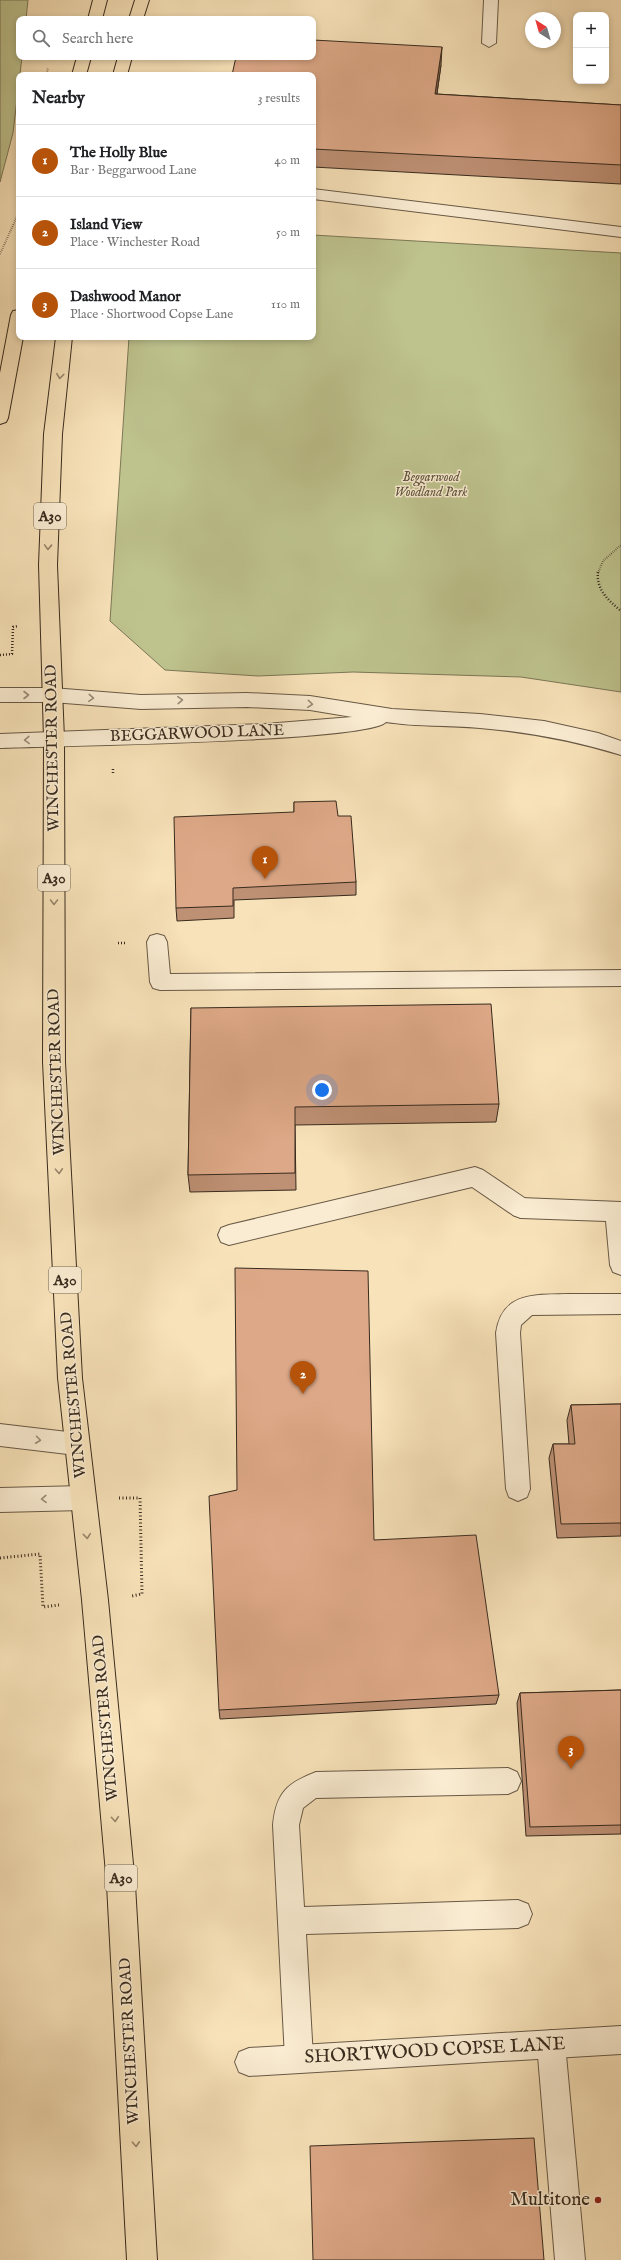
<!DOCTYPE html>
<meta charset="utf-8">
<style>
:root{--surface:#fff;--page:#f2f2f2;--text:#202124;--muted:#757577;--line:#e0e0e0;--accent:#b45309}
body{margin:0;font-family:"IM FELL English",serif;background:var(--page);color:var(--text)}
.controls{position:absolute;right:12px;top:12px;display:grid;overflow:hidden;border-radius:8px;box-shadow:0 2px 6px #0003}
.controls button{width:36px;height:36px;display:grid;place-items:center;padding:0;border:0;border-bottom:1px solid var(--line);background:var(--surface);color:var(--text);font:20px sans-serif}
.compass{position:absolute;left:525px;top:12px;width:36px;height:36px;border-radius:50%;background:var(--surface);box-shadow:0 2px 6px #0003;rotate:323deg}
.you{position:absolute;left:322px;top:1090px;width:14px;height:14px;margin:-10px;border:3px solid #fff;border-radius:50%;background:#1a73e8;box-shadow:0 0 0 6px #1a73e833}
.badge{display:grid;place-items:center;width:26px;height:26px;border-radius:50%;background:var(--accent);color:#fff;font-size:13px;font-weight:700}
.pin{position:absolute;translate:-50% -33px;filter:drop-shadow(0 1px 2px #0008)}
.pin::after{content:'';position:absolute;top:21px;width:14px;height:12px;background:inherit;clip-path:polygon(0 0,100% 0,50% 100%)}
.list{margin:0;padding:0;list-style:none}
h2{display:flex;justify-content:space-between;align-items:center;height:52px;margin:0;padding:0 16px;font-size:17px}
h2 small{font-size:13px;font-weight:400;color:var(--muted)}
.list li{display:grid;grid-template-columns:26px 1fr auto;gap:12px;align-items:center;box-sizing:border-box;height:72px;padding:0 16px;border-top:1px solid var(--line)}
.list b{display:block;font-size:15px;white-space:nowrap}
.list p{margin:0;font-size:13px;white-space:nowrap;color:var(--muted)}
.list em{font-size:13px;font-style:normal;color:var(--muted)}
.icon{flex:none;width:22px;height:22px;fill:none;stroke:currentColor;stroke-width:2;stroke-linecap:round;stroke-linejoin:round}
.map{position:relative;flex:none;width:621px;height:2260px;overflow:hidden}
.search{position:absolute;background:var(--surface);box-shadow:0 2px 6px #0003;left:16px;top:16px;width:300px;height:44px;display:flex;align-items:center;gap:10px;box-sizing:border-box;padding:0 14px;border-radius:8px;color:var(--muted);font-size:15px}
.panel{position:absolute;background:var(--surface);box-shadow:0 2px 6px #0003;left:16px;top:72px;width:300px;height:268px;border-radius:8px}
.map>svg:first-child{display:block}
</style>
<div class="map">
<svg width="621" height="2260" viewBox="0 0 621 2260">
<rect width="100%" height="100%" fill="#f8e2b9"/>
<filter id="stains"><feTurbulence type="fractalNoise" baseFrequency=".005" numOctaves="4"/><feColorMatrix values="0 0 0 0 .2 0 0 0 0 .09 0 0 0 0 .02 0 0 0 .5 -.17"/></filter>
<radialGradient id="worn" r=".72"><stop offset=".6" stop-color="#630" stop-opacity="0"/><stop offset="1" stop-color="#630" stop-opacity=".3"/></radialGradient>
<path fill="#bec38e" stroke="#7b7756" d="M0,0H28L26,19H19V57H22L13,133L0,182Z
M313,235L621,253V692L521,677L353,672L258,676L165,670L110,621L129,337H313Z"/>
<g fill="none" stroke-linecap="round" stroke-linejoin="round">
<defs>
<path id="service" d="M484,0H498L496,43L489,47L482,43Z
M313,189L621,227V237L313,199Z
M157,934L164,936L167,942L170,974L621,970V986L160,990L153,988L150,982L147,942L150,936Z
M475,1167L483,1170L529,1201L532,1208L529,1215L521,1218L513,1215L472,1187L229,1245L221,1242L218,1235L221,1228L229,1225Z
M508,1768L517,1772L521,1781L517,1790L508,1794L316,1798L303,1808L299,1825L304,1907L518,1900L528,1904L532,1914L528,1924L518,1928L306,1934L313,2058L309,2068L299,2072L289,2068L285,2058L273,1825C276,1793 287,1783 316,1772Z
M551,2030L561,2034L565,2044L585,2260H555L537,2044L541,2034Z"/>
<path id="minor" d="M521,1198L621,1202V1275L613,1272L610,1265L606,1221L521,1218L513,1215L510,1208L513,1201Z
M621,1294V1314L532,1315L521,1325L520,1333L530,1489L527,1497L518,1501L509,1497L506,1489L496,1333C502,1291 536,1295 568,1294C586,1294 603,1294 621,1294Z
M0,1424L76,1433L85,1436L88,1444L85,1452L76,1455L0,1446Z
M83,1486L92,1490L95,1498L92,1506L83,1510L0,1512V1488Z
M621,2026V2054L249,2076L239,2072L235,2062L239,2052L249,2048Z"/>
<path id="tertiary" d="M0,688H52L141,695L247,693L310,696L392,709L480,714L544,721L598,733L621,741V755C575,741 529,732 480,728C449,725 417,727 386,722C369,742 47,746 0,748V734L265,724L352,717L310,710L247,707L141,709L52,702H0Z"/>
<path id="primary" d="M93,0H107L102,19H88Z
M135,0H149L143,19H129Z
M77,57H91L86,75H72Z
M118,57H132L127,75H113Z
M19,310V337H23L8,418L6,422L0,424V373L11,315L13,311Z
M56,337H72L62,434L57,565L64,739L65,1062L82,1378L108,1600L135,1885L157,2260H127L107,1885L82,1600L58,1378L43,1062L44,739L39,565L44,434Z"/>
</defs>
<use href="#service" stroke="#685945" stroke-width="2"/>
<use href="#minor" stroke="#685945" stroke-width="2"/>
<use href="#tertiary" stroke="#685945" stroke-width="2"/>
<use href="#primary" stroke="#382b1e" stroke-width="2"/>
<path stroke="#382b1e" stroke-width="2" stroke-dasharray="0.5 1.5" stroke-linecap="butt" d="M46,75L48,68
M0,254L19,212
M598,573L603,561L621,545"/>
<path stroke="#382b1e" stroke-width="2.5" stroke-dasharray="1 2" stroke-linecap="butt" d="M598,572C596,590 609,601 621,611
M0,655L12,654L13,627L18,626
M113,769V774
M118,943H125"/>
<path stroke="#382b1e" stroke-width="3" stroke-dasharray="1 2.5" stroke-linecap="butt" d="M119,1498H140L142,1594L132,1596
M0,1558L40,1554L43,1607L59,1605"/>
<use href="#service" fill="#faecd2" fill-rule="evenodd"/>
<use href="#minor" fill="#faecd2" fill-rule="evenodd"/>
<use href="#tertiary" fill="#faecd2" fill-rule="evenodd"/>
<use href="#primary" fill="#f8e2b9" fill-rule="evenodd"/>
</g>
<path fill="#be9074" stroke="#382b1e" d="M441,65L437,94L621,105V184L313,167V75Z
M294,802L338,816L356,882V895L234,900V918L177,921L176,908L294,812Z
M191,1008L499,1104L496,1122L295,1125L296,1190L190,1192L188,1175Z
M621,1404V1536L557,1538L549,1458L553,1444H569L567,1420L571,1405Z
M374,1540L499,1695L496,1704L220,1719L219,1710Z
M621,1690V1834L526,1836L517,1703L520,1693Z"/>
<path fill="#9b765e" stroke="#382b1e" d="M442,47L441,65L434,113L435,94Z"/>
<path fill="#dda887" stroke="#382b1e" d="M313,40L442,47L435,94L621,105V165L313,149V75H232L236,57H313Z
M336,801L338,816H351L356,882L233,888V906L176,908L174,817L294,812V802Z
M491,1004L499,1104L295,1107V1173L188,1175L191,1008Z
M235,1268L368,1271L374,1540L476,1535L499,1695L219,1710L209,1496L237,1490Z
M621,1404V1523L561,1524L553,1444H575L571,1405Z
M621,1690V1825L530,1827L520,1693Z
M534,2138L544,2260H313L310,2146Z"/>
<defs><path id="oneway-chevron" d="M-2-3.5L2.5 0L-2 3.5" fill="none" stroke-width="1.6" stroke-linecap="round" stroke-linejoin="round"/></defs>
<g stroke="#98866c">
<use href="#oneway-chevron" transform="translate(60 376) rotate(97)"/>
<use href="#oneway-chevron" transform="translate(48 547) rotate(92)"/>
<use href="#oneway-chevron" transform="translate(54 902) rotate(90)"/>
<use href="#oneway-chevron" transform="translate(59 1171) rotate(87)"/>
<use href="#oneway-chevron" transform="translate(87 1536) rotate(84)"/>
<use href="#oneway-chevron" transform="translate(115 1819) rotate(85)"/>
<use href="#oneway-chevron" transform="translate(136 2144) rotate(87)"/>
</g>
<g stroke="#998c78">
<use href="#oneway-chevron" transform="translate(26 695)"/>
<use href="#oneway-chevron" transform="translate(91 698) rotate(4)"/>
<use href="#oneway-chevron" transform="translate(180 700) rotate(-3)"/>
<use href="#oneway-chevron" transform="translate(310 704) rotate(5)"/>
<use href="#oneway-chevron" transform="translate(27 740) rotate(178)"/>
<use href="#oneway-chevron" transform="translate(38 1440) rotate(7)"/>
<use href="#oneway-chevron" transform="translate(44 1499) rotate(178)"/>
</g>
<circle fill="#8f2418" stroke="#faecd2" stroke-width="1.5" cx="598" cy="2200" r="4"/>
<g text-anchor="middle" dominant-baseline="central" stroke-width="3" stroke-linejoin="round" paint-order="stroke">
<g font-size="13" font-style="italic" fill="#5a513a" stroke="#faecd2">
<text x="431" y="477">Beggarwood<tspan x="431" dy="15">Woodland Park</tspan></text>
</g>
<g fill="#faecd2" stroke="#726554" stroke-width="1">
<rect x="34" y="503" width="32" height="26" rx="3"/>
<rect x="38" y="865" width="32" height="26" rx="3"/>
<rect x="49" y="1267" width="32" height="26" rx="3"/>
<rect x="105" y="1865" width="32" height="26" rx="3"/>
</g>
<g font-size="15" font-weight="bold" fill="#382b1e">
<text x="50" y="516">A30</text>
<text x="54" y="878">A30</text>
<text x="65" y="1280">A30</text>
<text x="121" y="1878">A30</text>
</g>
<g font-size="16" fill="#382b1e" stroke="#faecd2">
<text transform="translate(197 734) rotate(-2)">BEGGARWOOD LANE</text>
<text transform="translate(53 748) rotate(-91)">WINCHESTER ROAD</text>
<text transform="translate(57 1072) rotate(-92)">WINCHESTER ROAD</text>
<text transform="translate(74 1395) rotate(-95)">WINCHESTER ROAD</text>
<text transform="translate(106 1718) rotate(-95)">WINCHESTER ROAD</text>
<text transform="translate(130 2041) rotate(-93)">WINCHESTER ROAD</text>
</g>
<g font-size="19" fill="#382b1e" stroke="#faecd2">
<text transform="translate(435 2051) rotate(-3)">SHORTWOOD COPSE LANE</text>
</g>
<g font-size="19" fill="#382b1e" stroke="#faecd2" text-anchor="end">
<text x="590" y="2200">Multitone</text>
</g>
</g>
<rect width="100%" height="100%" filter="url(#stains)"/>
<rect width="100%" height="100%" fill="url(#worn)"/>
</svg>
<div class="controls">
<button>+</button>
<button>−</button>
</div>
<svg class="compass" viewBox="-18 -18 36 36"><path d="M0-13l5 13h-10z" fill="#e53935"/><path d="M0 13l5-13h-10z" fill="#757577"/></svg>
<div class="you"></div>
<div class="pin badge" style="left:265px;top:879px">1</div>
<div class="pin badge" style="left:303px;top:1394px">2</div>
<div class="pin badge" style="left:571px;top:1769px">3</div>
<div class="search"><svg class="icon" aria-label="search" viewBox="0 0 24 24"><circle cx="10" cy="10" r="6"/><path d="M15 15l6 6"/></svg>Search here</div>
<section class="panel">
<h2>Nearby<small>3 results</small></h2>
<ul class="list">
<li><span class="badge">1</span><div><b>The Holly Blue</b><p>Bar · Beggarwood Lane</p></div><em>40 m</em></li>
<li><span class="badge">2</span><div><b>Island View</b><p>Place · Winchester Road</p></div><em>50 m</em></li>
<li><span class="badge">3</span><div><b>Dashwood Manor</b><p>Place · Shortwood Copse Lane</p></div><em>110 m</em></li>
</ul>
</section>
</div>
